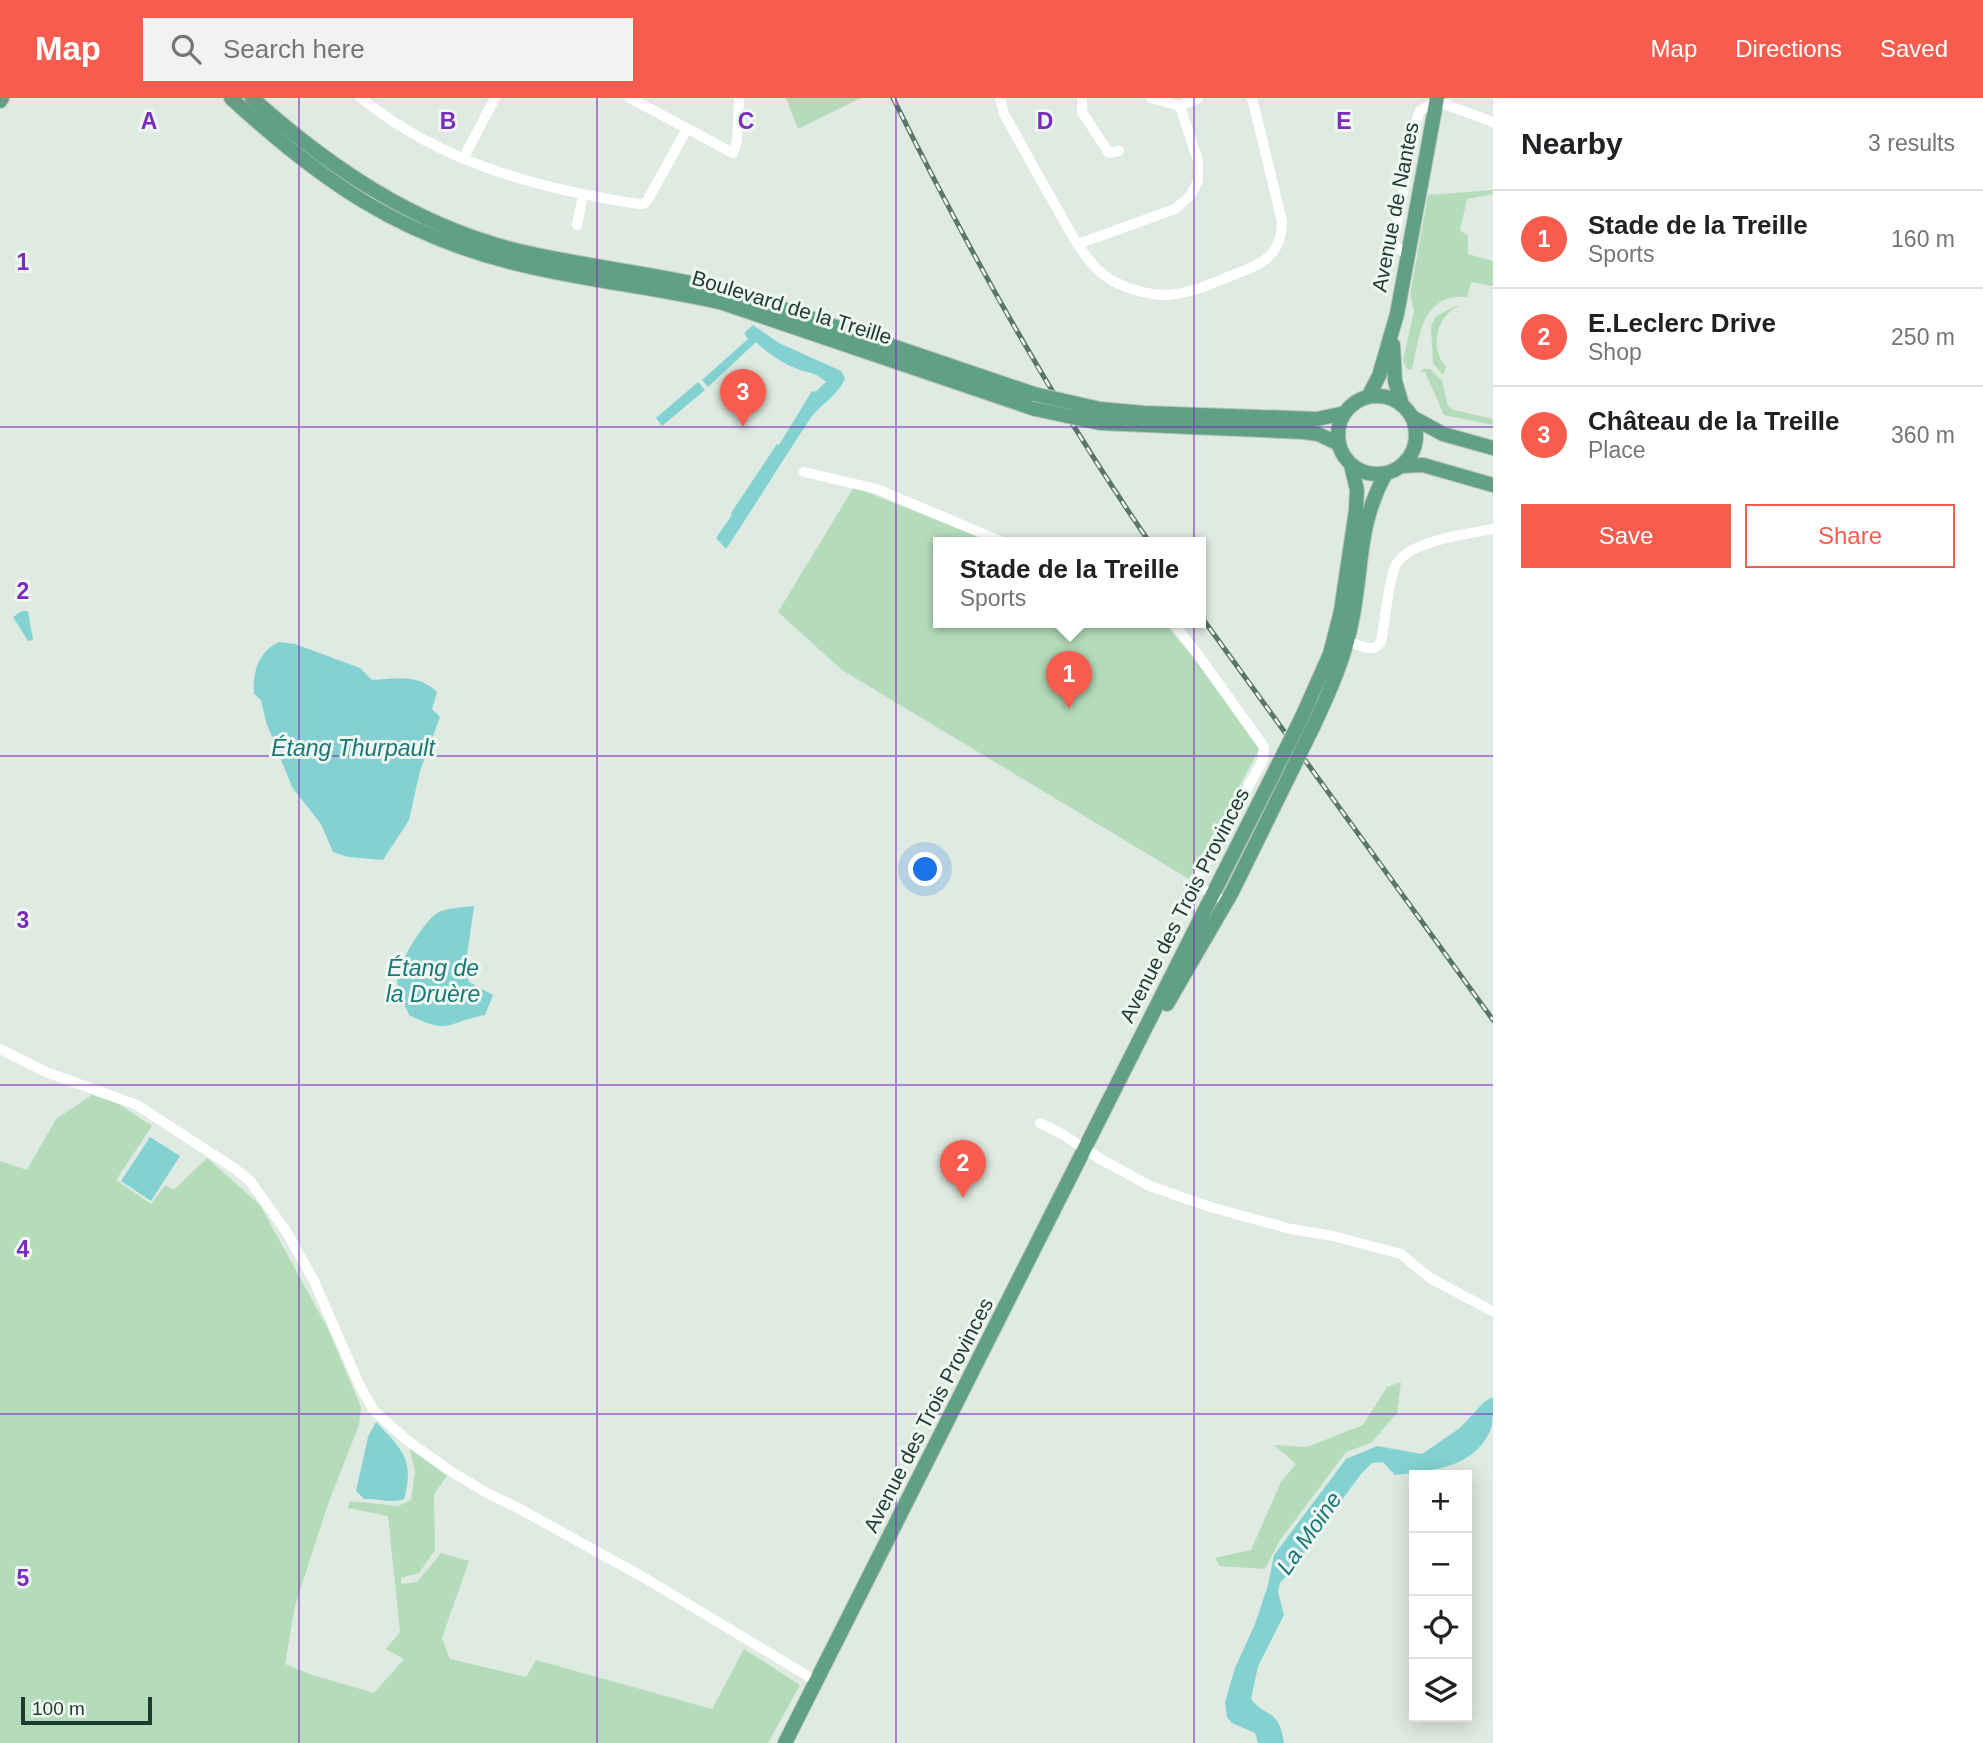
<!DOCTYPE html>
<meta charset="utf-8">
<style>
:root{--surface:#fff;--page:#f2f2f2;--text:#202124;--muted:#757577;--line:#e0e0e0;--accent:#f75c4f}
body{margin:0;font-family:Helvetica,sans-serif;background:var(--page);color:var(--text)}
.controls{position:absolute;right:21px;bottom:21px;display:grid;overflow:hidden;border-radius:0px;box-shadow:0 4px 18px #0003}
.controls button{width:63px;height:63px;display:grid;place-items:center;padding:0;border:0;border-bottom:2px solid var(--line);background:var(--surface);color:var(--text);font:35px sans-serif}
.scale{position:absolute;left:21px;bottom:18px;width:131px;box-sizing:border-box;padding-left:7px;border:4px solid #1f3a2e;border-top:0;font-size:19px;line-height:24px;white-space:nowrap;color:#1f3a2e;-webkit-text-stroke:5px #eef7f1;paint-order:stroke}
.you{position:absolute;left:926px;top:772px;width:24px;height:24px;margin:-18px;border:5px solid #fff;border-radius:50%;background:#1a73e8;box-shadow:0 0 0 10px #1a73e833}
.badge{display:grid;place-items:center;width:46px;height:46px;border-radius:50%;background:var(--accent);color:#fff;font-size:23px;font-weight:700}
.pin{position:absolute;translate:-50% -58px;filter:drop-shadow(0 2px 4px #0008)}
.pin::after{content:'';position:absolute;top:37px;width:24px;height:21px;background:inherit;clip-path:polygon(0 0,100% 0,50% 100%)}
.popup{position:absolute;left:933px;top:439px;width:273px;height:91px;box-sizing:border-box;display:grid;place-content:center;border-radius:0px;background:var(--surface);filter:drop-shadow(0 2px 5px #0005);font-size:23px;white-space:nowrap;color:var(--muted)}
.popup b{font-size:26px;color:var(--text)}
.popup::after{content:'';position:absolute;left:50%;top:100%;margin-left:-14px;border:14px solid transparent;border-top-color:var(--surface)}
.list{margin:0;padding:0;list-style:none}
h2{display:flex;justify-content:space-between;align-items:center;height:91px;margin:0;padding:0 28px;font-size:30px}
h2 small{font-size:23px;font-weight:400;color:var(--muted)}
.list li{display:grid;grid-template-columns:46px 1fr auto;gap:21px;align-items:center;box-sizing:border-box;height:98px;padding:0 28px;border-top:2px solid var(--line)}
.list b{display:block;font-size:26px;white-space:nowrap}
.list p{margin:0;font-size:23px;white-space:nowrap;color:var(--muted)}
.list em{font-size:23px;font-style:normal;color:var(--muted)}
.actions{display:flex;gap:14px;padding:21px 28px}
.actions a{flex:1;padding:16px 0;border:2px solid var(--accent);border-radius:0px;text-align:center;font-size:24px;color:var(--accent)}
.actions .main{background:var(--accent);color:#fff}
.icon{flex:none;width:38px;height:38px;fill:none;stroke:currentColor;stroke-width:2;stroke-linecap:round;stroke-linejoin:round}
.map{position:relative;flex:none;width:1493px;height:1645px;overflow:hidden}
header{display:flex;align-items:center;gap:42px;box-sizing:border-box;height:98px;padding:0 35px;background:var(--accent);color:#fff}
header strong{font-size:33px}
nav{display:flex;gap:38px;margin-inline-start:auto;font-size:24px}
.search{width:490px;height:63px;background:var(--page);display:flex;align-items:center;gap:18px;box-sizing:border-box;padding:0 24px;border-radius:0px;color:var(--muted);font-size:26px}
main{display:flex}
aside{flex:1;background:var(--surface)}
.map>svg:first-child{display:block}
</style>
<header>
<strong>Map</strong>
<div class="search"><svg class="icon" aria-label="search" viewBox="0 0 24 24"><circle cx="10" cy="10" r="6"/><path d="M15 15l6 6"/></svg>Search here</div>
<nav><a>Map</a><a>Directions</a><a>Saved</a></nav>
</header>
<main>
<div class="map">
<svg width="1493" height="1645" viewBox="0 0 1493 1645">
<rect width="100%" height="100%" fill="#deeae2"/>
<path fill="#b5dcb9" d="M786,0H861L798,31Z
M1493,92V96L1467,101L1460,132L1468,138V156L1493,163V188L1471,184L1467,199C1422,195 1419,239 1412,272L1407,271L1403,263L1414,213L1410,197L1428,97Z
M1456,208H1459C1436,218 1429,250 1446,269L1443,277L1433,265L1431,228L1436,218Z
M1423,271H1430L1442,283L1448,308L1454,312L1493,321V327L1444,317L1425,274L1420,273Z
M854,389L994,445H938V525H1164L1199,566L1260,650L1189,781L842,572L778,514Z
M92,997L119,1006L152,1028L116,1082L151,1106L165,1087L174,1092L207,1060L260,1107L328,1231L361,1309L359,1327L328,1406L295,1508L285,1566L309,1576L374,1595L404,1561L386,1551L400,1534L388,1418L348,1410L350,1403L398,1408L411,1402L415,1374L410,1351L447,1378L434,1396L435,1452L419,1475L401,1480V1486L417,1484L441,1455L469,1463L442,1540L450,1561L526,1579L536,1562L712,1611L744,1551L800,1587L768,1645H0V1063L27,1072L56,1021Z
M1401,1284L1397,1315L1371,1345L1346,1354L1280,1442L1265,1471L1220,1468L1215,1460L1251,1452L1281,1384L1296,1366L1274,1347L1307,1349L1363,1327L1387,1289Z"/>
<path fill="#83d2d1" d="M753,227L779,245L841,273L845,280C838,298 820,306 810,321C781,364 755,408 726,451L716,440L732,417L731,415L777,346L779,347L812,293L815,294L826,284C813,272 808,276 795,270C782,265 766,254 756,244L708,289L702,282L748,241L744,235Z
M698,284L705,292L662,328L656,320Z
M22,513H28L33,542L28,543L13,519Z
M279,544L295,546L360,570L372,582C396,580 419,576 437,594L432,611L440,619L420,673L409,722L383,762L348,759L333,754L321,726L292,689L266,624L261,602L254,596C252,574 259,553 279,544Z
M474,808L465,872L469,884L493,897L485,917C446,924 451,938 409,917C405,906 397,893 397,881C398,866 426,818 441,813C451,810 463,809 474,808Z
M150,1039L180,1058L151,1103L121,1083Z
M1493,1299C1493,1308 1493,1319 1492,1327C1479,1369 1433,1373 1395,1377L1383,1364L1372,1365L1361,1376L1311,1444L1297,1467L1280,1485L1278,1494L1284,1517L1258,1568L1251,1601C1266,1621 1279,1609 1284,1645H1258L1255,1635L1232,1625L1227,1619L1225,1604L1235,1570L1255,1526L1268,1487L1274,1457L1346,1361L1377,1348L1422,1356L1460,1330L1484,1304Z
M376,1324C402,1351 415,1362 404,1401C391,1406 378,1400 364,1401L356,1393L368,1339Z"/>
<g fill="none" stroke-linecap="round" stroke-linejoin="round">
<defs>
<path id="major" d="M231,0C320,82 398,137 518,166C586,183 655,189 723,205L1035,311
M252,0C329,69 413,126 515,152C589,170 665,176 739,196L1034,296
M0,3L2,0
M1393,247L1395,283L1402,307
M1338 337a39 39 0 1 1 78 0a39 39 0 1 1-78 0Z
M1368,299L1379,278L1397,216L1437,0
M1100,311L1144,315L1317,321L1345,315
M1412,319L1443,336L1493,350
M1100,325L1304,334L1318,336L1339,346
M1401,368L1423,367L1493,387
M1301,621L1330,556L1341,513L1356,412L1357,392L1351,367
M1313,629C1330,593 1346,557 1353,517C1363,463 1358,426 1386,375
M1167,906L1232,794L1290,676
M785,1645L1280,663"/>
</defs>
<use href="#major" stroke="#bcc4c0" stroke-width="16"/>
<path stroke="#fff" stroke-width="10" d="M361,0C443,66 537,90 639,106H643L647,103L687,31
M630,0L733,55L737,43L739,0
M1000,0L1004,16C1021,46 1037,76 1054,105C1067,128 1079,153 1098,172C1115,188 1144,197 1167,197C1190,196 1212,185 1233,177C1262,166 1282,158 1282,123L1252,0
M1082,0V14L1109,55L1119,53
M1151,0L1180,8L1198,0
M463,61L495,0
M577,127L583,97
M1078,146L1175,111L1190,98L1198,83V63L1180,8
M1408,157L1395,148L1394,141L1417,21L1420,13L1436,3L1493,24
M804,374L877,391L1005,445
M1173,525L1196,554L1264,649L1263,662L1194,786L1219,800
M1347,543L1366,550H1375L1381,544C1385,524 1388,486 1395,469C1405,443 1468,436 1493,431
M0,951L46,974L137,1007L234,1070L250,1083L286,1133L314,1183L359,1286L374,1313L408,1343L452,1374L487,1395L518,1410L643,1479L816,1583
M1040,1025L1062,1036L1102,1062L1150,1088L1210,1109L1291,1131L1333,1138L1401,1156L1430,1180L1492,1213"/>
<use href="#major" stroke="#60a186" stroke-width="14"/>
<defs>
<path id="rail" d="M893,0C969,154 1053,304 1150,445
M1200,517L1493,922"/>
</defs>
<use href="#rail" stroke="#597669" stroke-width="5"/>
<use href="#rail" stroke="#eef7f1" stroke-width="2.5" stroke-dasharray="8" stroke-linecap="butt"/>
<defs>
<path id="major-bridge" d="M1034,296L1100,311
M1035,311L1100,325
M1280,663L1301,621
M1290,676L1313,629"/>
</defs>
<use href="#major-bridge" stroke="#bcc4c0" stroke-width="16" stroke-linecap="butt"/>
<use href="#major-bridge" stroke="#60a186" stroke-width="14"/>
</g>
<path fill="none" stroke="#7b2cbf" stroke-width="2" stroke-opacity="0.55" d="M299,0V1645M597,0V1645M896,0V1645M1194,0V1645M0,329H1493M0,658H1493M0,987H1493M0,1316H1493"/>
<g text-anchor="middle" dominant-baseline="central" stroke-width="6" stroke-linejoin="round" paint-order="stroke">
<g font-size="21" fill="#1f3a2e" stroke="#eef7f1">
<text transform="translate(1395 109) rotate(-79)">Avenue de Nantes</text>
<text transform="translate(792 209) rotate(17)">Boulevard de la Treille</text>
<text transform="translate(1184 807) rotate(-63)">Avenue des Trois Provinces</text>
<text transform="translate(928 1317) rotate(-63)">Avenue des Trois Provinces</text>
</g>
<g font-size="23" font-style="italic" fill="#187777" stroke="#eef7f1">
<text x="353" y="650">Étang Thurpault</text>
<text x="433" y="870">Étang de<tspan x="433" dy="26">la Druère</tspan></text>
<text transform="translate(1309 1435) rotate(-55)">La Moine</text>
</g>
</g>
<g font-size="23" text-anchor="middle" font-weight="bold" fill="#7b2cbf" stroke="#eef7f1" stroke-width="6" stroke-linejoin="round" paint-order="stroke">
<text x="149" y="31">A</text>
<text x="448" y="31">B</text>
<text x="746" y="31">C</text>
<text x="1045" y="31">D</text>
<text x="1344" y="31">E</text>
<text x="23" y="172">1</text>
<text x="23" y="501">2</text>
<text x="23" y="830">3</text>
<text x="23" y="1159">4</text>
<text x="23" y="1488">5</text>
</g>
</svg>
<div class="controls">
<button>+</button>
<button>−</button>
<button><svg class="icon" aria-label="locate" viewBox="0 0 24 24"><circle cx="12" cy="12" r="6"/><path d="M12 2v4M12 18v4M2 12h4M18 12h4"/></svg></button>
<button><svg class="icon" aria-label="layers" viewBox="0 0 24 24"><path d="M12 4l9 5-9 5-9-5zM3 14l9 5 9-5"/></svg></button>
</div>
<div class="scale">100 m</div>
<div class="you"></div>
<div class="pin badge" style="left:1069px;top:611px">1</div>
<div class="popup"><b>Stade de la Treille</b>Sports</div>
<div class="pin badge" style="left:963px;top:1100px">2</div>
<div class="pin badge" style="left:743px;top:329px">3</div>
</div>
<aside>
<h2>Nearby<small>3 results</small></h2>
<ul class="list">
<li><span class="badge">1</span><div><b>Stade de la Treille</b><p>Sports</p></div><em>160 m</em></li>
<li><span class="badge">2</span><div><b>E.Leclerc Drive</b><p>Shop</p></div><em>250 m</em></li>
<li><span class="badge">3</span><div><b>Château de la Treille</b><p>Place</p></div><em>360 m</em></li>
</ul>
<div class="actions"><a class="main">Save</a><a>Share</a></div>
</aside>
</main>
